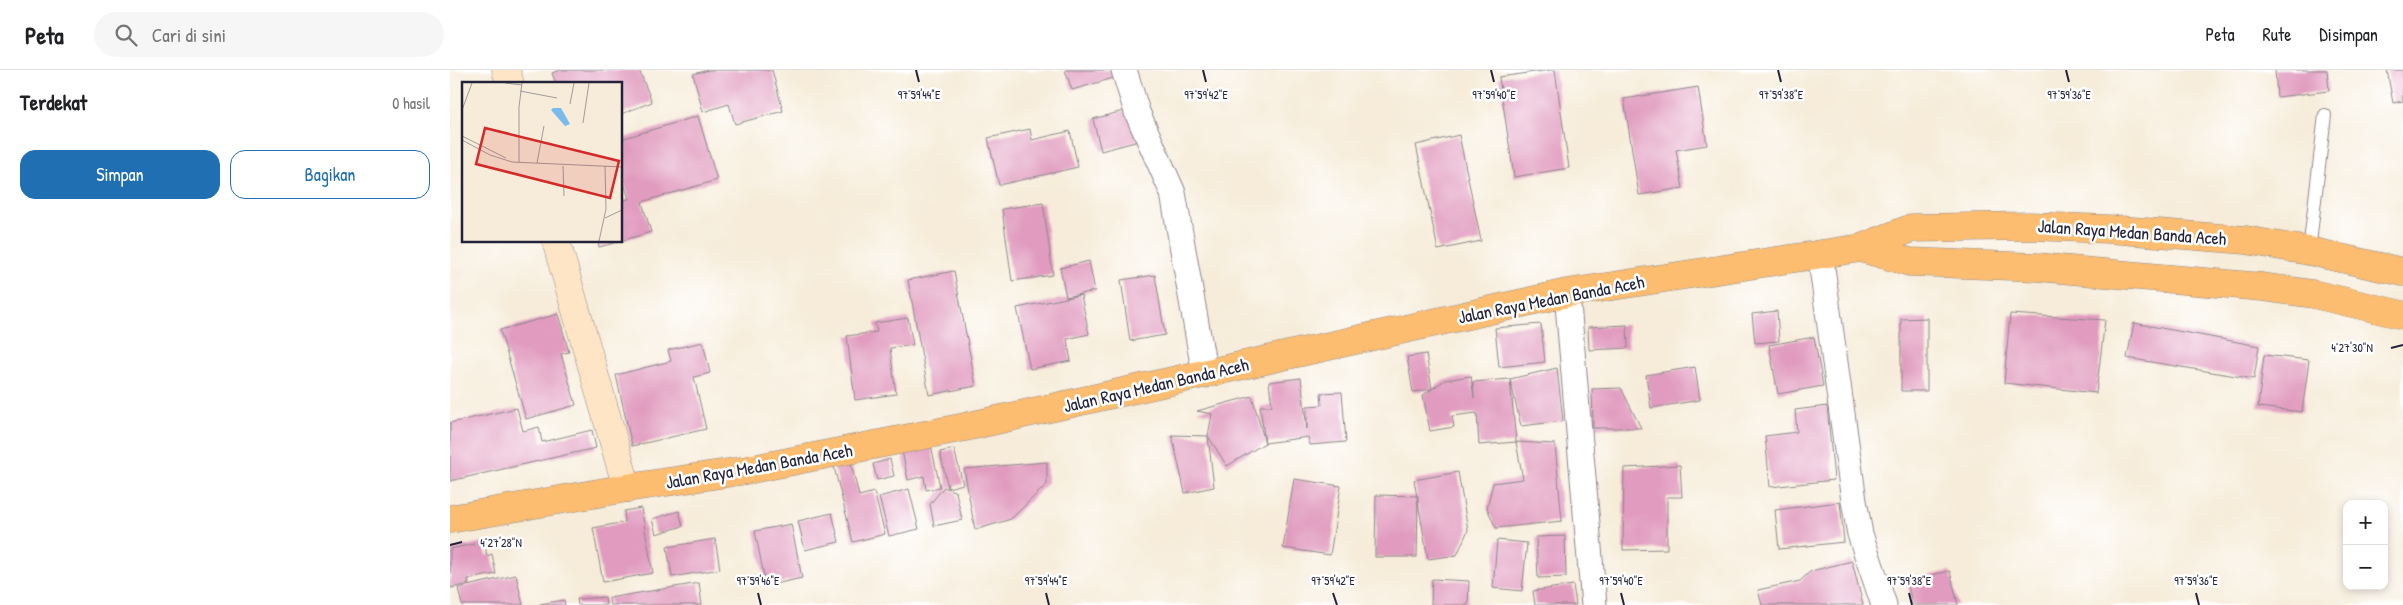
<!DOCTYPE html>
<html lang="id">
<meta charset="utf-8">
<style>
:root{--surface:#fff;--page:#f6f6f6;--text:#202124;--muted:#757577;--line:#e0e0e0;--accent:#1f6fb2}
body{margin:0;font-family:"Patrick Hand",sans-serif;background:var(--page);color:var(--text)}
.controls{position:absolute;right:15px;bottom:15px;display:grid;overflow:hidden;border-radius:10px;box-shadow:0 2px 8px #0003}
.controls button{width:45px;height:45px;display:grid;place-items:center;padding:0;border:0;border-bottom:1px solid var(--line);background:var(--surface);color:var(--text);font:25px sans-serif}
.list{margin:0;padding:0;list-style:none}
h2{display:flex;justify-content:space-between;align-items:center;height:65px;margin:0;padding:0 20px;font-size:21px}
h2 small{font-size:16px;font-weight:400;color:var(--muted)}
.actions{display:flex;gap:10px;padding:15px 20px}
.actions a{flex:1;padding:11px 0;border:1px solid var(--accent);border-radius:15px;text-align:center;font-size:18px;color:var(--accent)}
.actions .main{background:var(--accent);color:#fff}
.icon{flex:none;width:28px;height:28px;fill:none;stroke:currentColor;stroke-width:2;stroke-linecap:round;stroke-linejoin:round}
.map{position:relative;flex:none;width:1953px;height:535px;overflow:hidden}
header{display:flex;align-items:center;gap:30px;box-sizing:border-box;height:70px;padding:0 25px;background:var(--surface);border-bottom:1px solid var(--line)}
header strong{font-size:24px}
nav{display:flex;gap:28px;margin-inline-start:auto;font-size:18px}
.search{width:350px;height:45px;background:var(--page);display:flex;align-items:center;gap:12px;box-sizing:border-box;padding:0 18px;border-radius:28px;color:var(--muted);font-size:19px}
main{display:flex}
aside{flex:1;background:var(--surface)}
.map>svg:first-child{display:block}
</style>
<header>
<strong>Peta</strong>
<div class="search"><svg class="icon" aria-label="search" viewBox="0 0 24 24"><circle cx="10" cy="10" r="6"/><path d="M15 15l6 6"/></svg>Cari di sini</div>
<nav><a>Peta</a><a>Rute</a><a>Disimpan</a></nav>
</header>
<main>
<aside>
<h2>Terdekat<small>0 hasil</small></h2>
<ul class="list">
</ul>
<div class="actions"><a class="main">Simpan</a><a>Bagikan</a></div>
</aside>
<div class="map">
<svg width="1953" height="535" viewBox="0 0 1953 535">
<rect width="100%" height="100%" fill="#fff"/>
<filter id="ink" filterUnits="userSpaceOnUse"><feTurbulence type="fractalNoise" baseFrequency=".02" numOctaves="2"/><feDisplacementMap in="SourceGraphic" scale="10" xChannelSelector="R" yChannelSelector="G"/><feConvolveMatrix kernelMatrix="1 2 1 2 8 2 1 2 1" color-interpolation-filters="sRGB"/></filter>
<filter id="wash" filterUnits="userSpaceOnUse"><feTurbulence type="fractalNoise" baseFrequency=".0096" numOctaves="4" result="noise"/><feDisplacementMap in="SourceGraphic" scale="20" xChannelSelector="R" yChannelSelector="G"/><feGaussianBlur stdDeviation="1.12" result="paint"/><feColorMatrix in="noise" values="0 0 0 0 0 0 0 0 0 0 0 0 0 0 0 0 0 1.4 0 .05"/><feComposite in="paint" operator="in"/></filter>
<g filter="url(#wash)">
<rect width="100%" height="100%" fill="#f6ecd9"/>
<g id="blocks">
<path fill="#e19bbf" d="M110,0H189L202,32L171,44V14H106L102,3Z
M259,0H322L333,41L285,54L279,34L253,42L243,4Z
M615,0H665L667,7L622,20Z
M1100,0H1105L1119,98L1064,107L1049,7Z
M1825,0H1877L1879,21L1827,27Z
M1937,0H1953V31L1943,33Z
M1248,17L1257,75L1226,80L1233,118L1189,125L1174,29Z
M681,39L689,71L651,81L643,49Z
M248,46L267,110L192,132L201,162L171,171V131L179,129L171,104V69Z
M580,59L582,70L620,61L628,97L549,115L538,68Z
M1009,65L1031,171L988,180L966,75Z
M593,133L603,205L562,211L552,139Z
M148,171H168V172L149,177Z
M639,191L645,221L616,227L610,198Z
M504,201L526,316L479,325L458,210Z
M705,205L715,265L680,271L671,210Z
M631,225L639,264L617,269L621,291L580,299L567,238Z
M1327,241L1329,271L1305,273L1302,244Z
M108,244L119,282L111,284L126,335L76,349L50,260Z
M1560,244L1655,250L1646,323L1554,313Z
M458,248L463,275L440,278L446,324L405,330L397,266L427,262L425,253Z
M1477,248V321H1451V249Z
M1684,253L1809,276L1804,309L1677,288Z
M1091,254L1095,292L1049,297L1045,258Z
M1177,255L1178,278L1139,280L1138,257Z
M1364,267L1373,316L1328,324L1319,275Z
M253,272L260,303L244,307L256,359L182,376L166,305L221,291L218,280Z
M976,284L982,319L963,322L957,287Z
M1814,285L1859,290L1852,342L1808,337Z
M1245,297L1250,330L1201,338L1196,305Z
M1107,298L1113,351L1071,356L1060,309Z
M1021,306L1024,328L1023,312L1060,309L1066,372L1029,375L1027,343L1002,346L1004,357L980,361L973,325L995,310Z
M851,308L857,359V336L872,335L871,323L892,322L896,372L860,375L858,367L815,373L810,336H822L819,312Z
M1171,318L1191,358H1143L1142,319Z
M802,326L815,373L777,396L758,366L762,344L747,341Z
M1377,336L1384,410L1320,417L1315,366L1347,362L1345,340Z
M67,338L73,361L89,357L92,372L142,360L146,378L0,411V353Z
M722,365L758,366L764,417L735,423Z
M1066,372L1105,374L1112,451L1046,458L1037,438L1043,413L1073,409Z
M481,375L490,417L476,420L474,406L458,410L452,381Z
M504,379L513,414L498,418L490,382Z
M400,389L409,426L424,422L435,464L403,472L383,393Z
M440,389L444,406L427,410L423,394Z
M597,392V414L561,449L525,460L514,399Z
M1230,395L1232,427H1217V479L1173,480L1174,398Z
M1008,402L1018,460L1007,485L978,489L964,410Z
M844,409L891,416L880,485L833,478Z
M494,417L506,422L512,450L484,456L480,434Z
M459,419L469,459L439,466L429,427Z
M926,425L968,426L967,487H925Z
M1390,432L1394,472L1329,479L1325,440Z
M191,438L203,503L153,512L143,458L175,452L174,441Z
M229,441L233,456L206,464L202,449Z
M382,443L389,472L355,480L348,451Z
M341,454L352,508L316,516L305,461Z
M1115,466L1116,507L1088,508L1086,467Z
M265,469L270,499L222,507L217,477Z
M1047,470L1077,473L1072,521L1043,518Z
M34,472L37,486L42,484L46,504L18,509L19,514L0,518V479Z
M1402,491L1413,535H1312L1308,520L1350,511L1361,501Z
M1500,501L1508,535H1462L1457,510Z
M66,505L73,535H12L8,518Z
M982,509L1019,511L1018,535H981Z
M249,513L252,535H160L159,528Z
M1123,515L1126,535H1085L1083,521Z
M155,527L156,535H128L127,529Z
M114,530L115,535H90V534Z"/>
</g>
</g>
<g filter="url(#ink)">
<use href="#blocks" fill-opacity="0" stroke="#8c878a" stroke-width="1"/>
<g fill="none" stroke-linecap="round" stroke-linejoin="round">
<defs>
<path id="lane" d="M1859,181L1875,45"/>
<path id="street" d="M674,0L687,42L723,123L755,305
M1370,183L1404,431L1410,464L1434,535
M1117,223L1144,535"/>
<path id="secondary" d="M56,0L60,14
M106,171L177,418"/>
<path id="highway" d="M1411,178L1460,192L1587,197L1812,217L1863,224L1953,245
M0,449L177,418L297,400L515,357L1117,223L1411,178L1462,158L1579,156L1658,159L1796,170L1859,181L1953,202"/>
</defs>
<use href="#lane" stroke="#8c878a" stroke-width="14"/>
<use href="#street" stroke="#8c878a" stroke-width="27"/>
<use href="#secondary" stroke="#8c878a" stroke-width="29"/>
<use href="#highway" stroke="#8c878a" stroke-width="29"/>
<use href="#lane" stroke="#fff" stroke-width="12"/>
<use href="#street" stroke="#fff" stroke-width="25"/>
<use href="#secondary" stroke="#fee5c5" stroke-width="28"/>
<use href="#highway" stroke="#fcbd6f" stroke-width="28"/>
</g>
</g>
<path fill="none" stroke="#22223b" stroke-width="2" d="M466,0L469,12M753,0L756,12M1041,0L1044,12M1328,0L1331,12M1616,0L1619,12M1941,278L1953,275M0,475L12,472M308,523L311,535M596,523L599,535M883,523L887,535M1171,523L1174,535M1459,523L1462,535M1746,523L1749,535"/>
<g text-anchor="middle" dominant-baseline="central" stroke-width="5" stroke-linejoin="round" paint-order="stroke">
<g font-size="18" fill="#22223b" stroke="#fff">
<text transform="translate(1682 162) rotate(4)">Jalan Raya Medan Banda Aceh</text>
<text transform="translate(1101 229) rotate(-11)">Jalan Raya Medan Banda Aceh</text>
<text transform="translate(706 315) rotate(-13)">Jalan Raya Medan Banda Aceh</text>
<text transform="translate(309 396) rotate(-10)">Jalan Raya Medan Banda Aceh</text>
</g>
</g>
<g transform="translate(12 12)">
<rect width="160" height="160" fill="#f6ecd9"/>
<path d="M91,26H99L108,42L103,44L89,28Z" fill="#7abbef"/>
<path fill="none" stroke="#a19b9a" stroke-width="1" d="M43,1L60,3M58,9L95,16M108,22L112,1M0,28L10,1M121,41L127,1M0,54L44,76M0,58L28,73L50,80L160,85M57,80V25L60,1M75,81L82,44M101,84L102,114M143,136L160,128M137,159L144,127L143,84"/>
<path fill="#d62828" fill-opacity="0.15" stroke="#d62828" stroke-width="2.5" d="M23,46L157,79L148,116L14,82Z"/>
<rect width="160" height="160" fill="none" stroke="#22223b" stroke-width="2.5"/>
</g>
<g font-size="12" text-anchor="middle" fill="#22223b" stroke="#fff" stroke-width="5" stroke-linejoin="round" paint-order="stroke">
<text x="469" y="29">97°59'44"E</text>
<text x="756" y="29">97°59'42"E</text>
<text x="1044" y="29">97°59'40"E</text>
<text x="1331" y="29">97°59'38"E</text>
<text x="1619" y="29">97°59'36"E</text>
<text x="1902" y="282">4°27'30"N</text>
<text x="51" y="477">4°27'28"N</text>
<text x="308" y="515">97°59'46"E</text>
<text x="596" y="515">97°59'44"E</text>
<text x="883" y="515">97°59'42"E</text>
<text x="1171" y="515">97°59'40"E</text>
<text x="1459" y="515">97°59'38"E</text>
<text x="1746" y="515">97°59'36"E</text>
</g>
</svg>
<div class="controls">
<button>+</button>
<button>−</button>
</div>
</div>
</main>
